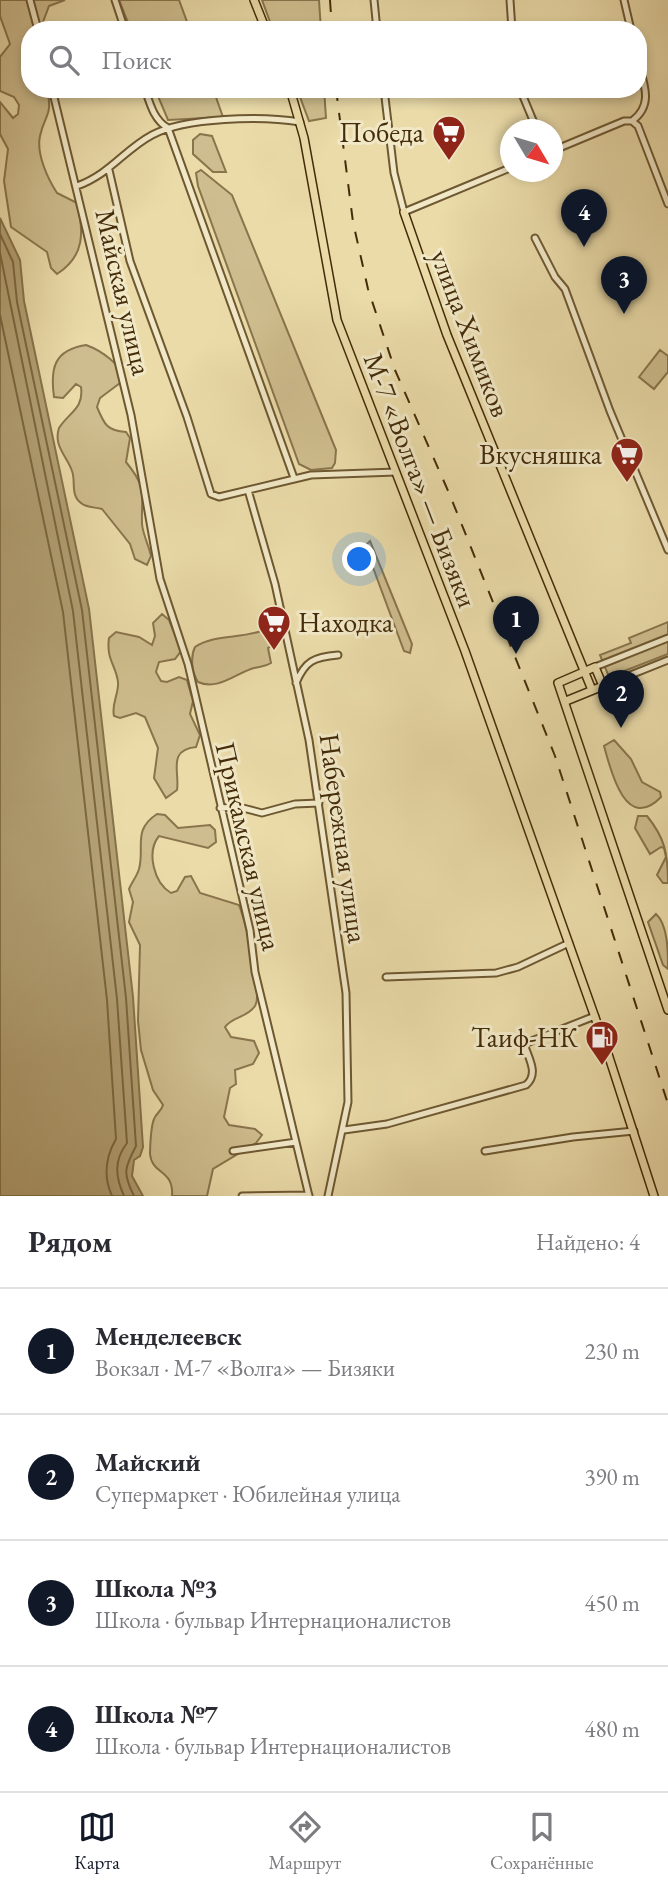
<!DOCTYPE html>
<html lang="ru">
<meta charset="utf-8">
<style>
:root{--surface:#fff;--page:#f2f2f3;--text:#2b2b33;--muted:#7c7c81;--line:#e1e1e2;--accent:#111827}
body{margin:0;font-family:"EB Garamond",serif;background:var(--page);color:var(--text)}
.compass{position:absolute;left:500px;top:119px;width:63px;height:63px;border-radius:50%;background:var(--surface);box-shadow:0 4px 10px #0003;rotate:128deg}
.you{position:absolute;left:360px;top:560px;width:24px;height:24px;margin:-18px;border:5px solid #fff;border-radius:50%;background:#1a73e8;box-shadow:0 0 0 10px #1a73e833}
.badge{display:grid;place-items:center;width:46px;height:46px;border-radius:50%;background:var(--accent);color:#fff;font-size:23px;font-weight:700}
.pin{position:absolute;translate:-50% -58px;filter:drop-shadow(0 2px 4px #0008)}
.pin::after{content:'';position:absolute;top:37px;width:24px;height:21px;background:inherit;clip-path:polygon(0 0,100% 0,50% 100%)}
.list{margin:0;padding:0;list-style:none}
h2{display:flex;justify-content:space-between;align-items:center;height:91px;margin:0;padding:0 28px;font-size:30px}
h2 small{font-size:23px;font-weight:400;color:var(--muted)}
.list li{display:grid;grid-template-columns:46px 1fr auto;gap:21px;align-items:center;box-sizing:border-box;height:126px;padding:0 28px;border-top:2px solid var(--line)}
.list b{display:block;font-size:26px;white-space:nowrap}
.list p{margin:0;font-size:23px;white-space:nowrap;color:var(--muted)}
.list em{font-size:23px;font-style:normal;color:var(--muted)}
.icon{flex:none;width:38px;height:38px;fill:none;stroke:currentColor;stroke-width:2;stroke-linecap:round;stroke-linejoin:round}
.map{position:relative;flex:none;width:668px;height:1196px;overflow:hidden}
.search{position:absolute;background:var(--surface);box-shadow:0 4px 10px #0003;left:21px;right:21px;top:21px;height:77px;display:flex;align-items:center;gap:18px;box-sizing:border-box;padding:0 24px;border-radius:28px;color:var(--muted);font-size:26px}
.sheet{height:595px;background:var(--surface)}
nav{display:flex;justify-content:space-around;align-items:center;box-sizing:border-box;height:98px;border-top:2px solid var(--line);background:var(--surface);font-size:19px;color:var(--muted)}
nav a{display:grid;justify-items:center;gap:4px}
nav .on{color:var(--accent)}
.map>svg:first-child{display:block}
</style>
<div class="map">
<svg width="668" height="1196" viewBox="0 0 668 1196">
<rect width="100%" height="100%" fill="#eadba9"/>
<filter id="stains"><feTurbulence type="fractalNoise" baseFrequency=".00286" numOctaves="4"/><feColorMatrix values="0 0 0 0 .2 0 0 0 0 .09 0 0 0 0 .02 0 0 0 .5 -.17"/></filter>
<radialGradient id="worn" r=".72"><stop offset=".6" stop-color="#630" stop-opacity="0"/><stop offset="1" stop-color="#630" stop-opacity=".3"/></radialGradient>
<path fill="#cebd8e" stroke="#89744c" stroke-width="2" d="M0,0H65L49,6L40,30H30V89H47C53,117 45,113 40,136C36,154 48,179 57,193L77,203C84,232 85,256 57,274L51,268L47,252L11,227L4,181L8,149L0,134V102L13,118L18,114L19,105L14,97L0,91V57L10,44L0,16Z
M119,0H179L190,30H131Z
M262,0H319L321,30H273Z
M155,89H213L223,117L168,120Z
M297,89H324L326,118L309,121Z
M200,134L212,136L226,172H213L193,154V140Z
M201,170L232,195L336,450L335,463L332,468L311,470L299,464L198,186L196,173Z
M86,345C100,350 123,365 124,380L100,398L97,407C104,424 107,431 126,432L130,438L126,462C148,489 141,493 142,524C143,535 149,546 151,556L147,565L135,559L130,544L102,509C96,507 86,508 81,503C70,495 76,481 72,471C67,456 53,446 59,428C69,412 84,409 81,387L76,384L63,398L54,397C50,368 54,350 86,345Z
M660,350L668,356V372L654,389L639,377Z
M370,541L412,644L410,653L404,651L365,546Z
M162,614L169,620L181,651L175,659L159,662L156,672L161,681L167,682L179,677L187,680L193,701L190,714L200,735L196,747C167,750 180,772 177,790L166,798L154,778L158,748L145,717L136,713L120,718L114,716C111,704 119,694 118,682C116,665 106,660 109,638L116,632L139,637L152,645L155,636L153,623Z
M668,622V654L609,677L600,655L631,643L629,638Z
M261,631H271L276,634V644L268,648L271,663C265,667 261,666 254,668C236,673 218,691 198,682C192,673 190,657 195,647C214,634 240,639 261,631Z
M614,740L631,759L642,782L660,792L661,797C626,833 611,772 604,746Z
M157,814L165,815L178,828L210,825L215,830L216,842L208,848L159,836C146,852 154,883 171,893L177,891L185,877L191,876L200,893L239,905C245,921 263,993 255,1006C247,1018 233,1016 225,1027L231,1037L254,1041L259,1053L253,1064L235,1070L236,1084L230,1088L224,1117L229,1125L255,1129L262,1135L256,1143L213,1169L207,1196H172C174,1169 152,1175 150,1154C150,1146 151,1126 154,1119C156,1113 161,1112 163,1105L153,1090L141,1050L138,1021L140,945L129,922L133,902L129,889C132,882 137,876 139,869C145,848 132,830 157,814Z
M638,816H647C665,838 668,854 668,883H663L657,875L666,857L664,848L661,847L650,854L635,828Z
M656,914C668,925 668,951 668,969L663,965L648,922Z"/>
<path fill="#b2a073" stroke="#867249" stroke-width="2" d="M0,218L20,260L24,301L89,609L133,997L143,1147L140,1156L134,1160L132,1176L143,1196H0Z"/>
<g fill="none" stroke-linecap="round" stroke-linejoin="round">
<path stroke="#7b663e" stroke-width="2" d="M0,234L13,262L17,302L82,610L126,998L136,1146C125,1167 122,1172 134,1196
M0,253L73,611L117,999L127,1143C114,1160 115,1176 124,1196
M0,315L63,612L107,1000L116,1139C105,1158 103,1176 112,1196"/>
<defs>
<path id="minor" d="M30,0L38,30
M115,0L125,30
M374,0L377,30
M510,0L512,30
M624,0L631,30
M52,89L131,415L160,579L188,664L250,930L255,972L309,1196
M145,89C150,104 154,120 168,128
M384,89L394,173L404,212L510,168
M520,89L537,130
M632,121L638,126L668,204
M632,121C654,105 644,84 638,62
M168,128L294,478
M552,151L624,121H632
M109,170L130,261L187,417L211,494L219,497L311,475L396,472
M77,186C110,174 124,150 152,135C186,117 262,116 300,122
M535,238L555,277L565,289L610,411L668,550
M248,490L275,584L309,740L346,993L348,1102L328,1196
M595,667L668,638
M296,683C305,661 314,657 338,655
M603,686L668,660
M220,808L239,807L262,813L295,804L319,803
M386,977L496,973L518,967L569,943
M344,1130L387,1124L526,1085C539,1074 529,1059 524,1044L595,1016
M233,1151L296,1142
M485,1151L573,1137L634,1131
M242,1196L309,1195"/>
<path id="major" d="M254,0L266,30
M290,89L304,138L337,320L465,651L608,1054L654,1196
M404,212L447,335L592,690
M566,701L603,686L595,667L558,683L668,1010"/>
</defs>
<use href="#minor" stroke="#6e5831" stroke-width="9"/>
<use href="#major" stroke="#442c09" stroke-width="10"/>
<use href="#minor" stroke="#f1e8c7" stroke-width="5"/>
<use href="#major" stroke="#eadba9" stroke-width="7"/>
<path stroke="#442c09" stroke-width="2" stroke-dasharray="12 12" stroke-linecap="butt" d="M330,0L332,30
M336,89L353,222L368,289L395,370L449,493L555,756L668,1104"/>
</g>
<defs>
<symbol id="supermarket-pin" viewBox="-11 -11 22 30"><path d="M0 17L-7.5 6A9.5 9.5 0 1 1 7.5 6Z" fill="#8f2418" stroke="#f1e8c7"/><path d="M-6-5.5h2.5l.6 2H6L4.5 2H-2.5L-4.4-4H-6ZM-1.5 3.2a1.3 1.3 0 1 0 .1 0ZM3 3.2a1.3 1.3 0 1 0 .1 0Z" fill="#fff"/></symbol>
<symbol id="fuel-pin" viewBox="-11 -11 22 30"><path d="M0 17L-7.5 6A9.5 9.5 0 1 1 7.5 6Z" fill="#8f2418" stroke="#f1e8c7"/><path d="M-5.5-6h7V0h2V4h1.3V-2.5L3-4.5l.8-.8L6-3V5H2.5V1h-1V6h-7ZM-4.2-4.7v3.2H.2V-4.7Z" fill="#fff"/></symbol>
</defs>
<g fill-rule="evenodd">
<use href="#supermarket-pin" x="430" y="113" width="38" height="52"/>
<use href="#supermarket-pin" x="608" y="435" width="38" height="52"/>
<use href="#supermarket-pin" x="255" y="603" width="38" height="52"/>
<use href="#fuel-pin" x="583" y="1018" width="38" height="52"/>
</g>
<g text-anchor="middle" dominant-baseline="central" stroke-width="6" stroke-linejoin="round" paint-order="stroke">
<g font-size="28" fill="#442c09" stroke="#f1e8c7" text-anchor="end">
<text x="424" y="132">Победа</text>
<text x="602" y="454">Вкусняшка</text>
<text x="298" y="622" text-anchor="start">Находка</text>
<text x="578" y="1037">Таиф-НК</text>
</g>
<g font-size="28" fill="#442c09" stroke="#f1e8c7">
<text transform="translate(124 292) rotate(77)">Майская улица</text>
<text transform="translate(471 333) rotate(69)">улица Химиков</text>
<text transform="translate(421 480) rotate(69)">М-7 «Волга» — Бизяки</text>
<text transform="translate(344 838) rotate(82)">Набережная улица</text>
<text transform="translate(249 846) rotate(77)">Прикамская улица</text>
</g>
</g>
<rect width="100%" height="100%" filter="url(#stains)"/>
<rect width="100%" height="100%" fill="url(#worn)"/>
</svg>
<svg class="compass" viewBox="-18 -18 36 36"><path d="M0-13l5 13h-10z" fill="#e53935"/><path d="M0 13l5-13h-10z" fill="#7c7c81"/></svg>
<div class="you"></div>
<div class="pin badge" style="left:516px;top:654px">1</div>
<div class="pin badge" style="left:621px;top:728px">2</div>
<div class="pin badge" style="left:624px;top:314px">3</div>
<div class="pin badge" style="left:584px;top:247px">4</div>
<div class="search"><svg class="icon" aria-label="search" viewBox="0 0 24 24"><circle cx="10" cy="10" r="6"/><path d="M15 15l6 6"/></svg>Поиск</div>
</div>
<section class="sheet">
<h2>Рядом<small>Найдено: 4</small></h2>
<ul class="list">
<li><span class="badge">1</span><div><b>Менделеевск</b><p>Вокзал · М-7 «Волга» — Бизяки</p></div><em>230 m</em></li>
<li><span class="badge">2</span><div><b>Майский</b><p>Супермаркет · Юбилейная улица</p></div><em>390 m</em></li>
<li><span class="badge">3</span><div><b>Школа №3</b><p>Школа · бульвар Интернационалистов</p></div><em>450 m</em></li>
<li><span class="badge">4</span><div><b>Школа №7</b><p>Школа · бульвар Интернационалистов</p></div><em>480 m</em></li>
</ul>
</section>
<nav>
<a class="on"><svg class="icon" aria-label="map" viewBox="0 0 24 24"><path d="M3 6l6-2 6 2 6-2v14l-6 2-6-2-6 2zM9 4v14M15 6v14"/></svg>Карта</a>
<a><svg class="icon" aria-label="directions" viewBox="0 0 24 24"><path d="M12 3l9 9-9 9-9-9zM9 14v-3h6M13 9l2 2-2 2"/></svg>Маршрут</a>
<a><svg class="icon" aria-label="saved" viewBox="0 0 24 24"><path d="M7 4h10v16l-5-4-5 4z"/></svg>Сохранённые</a>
</nav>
